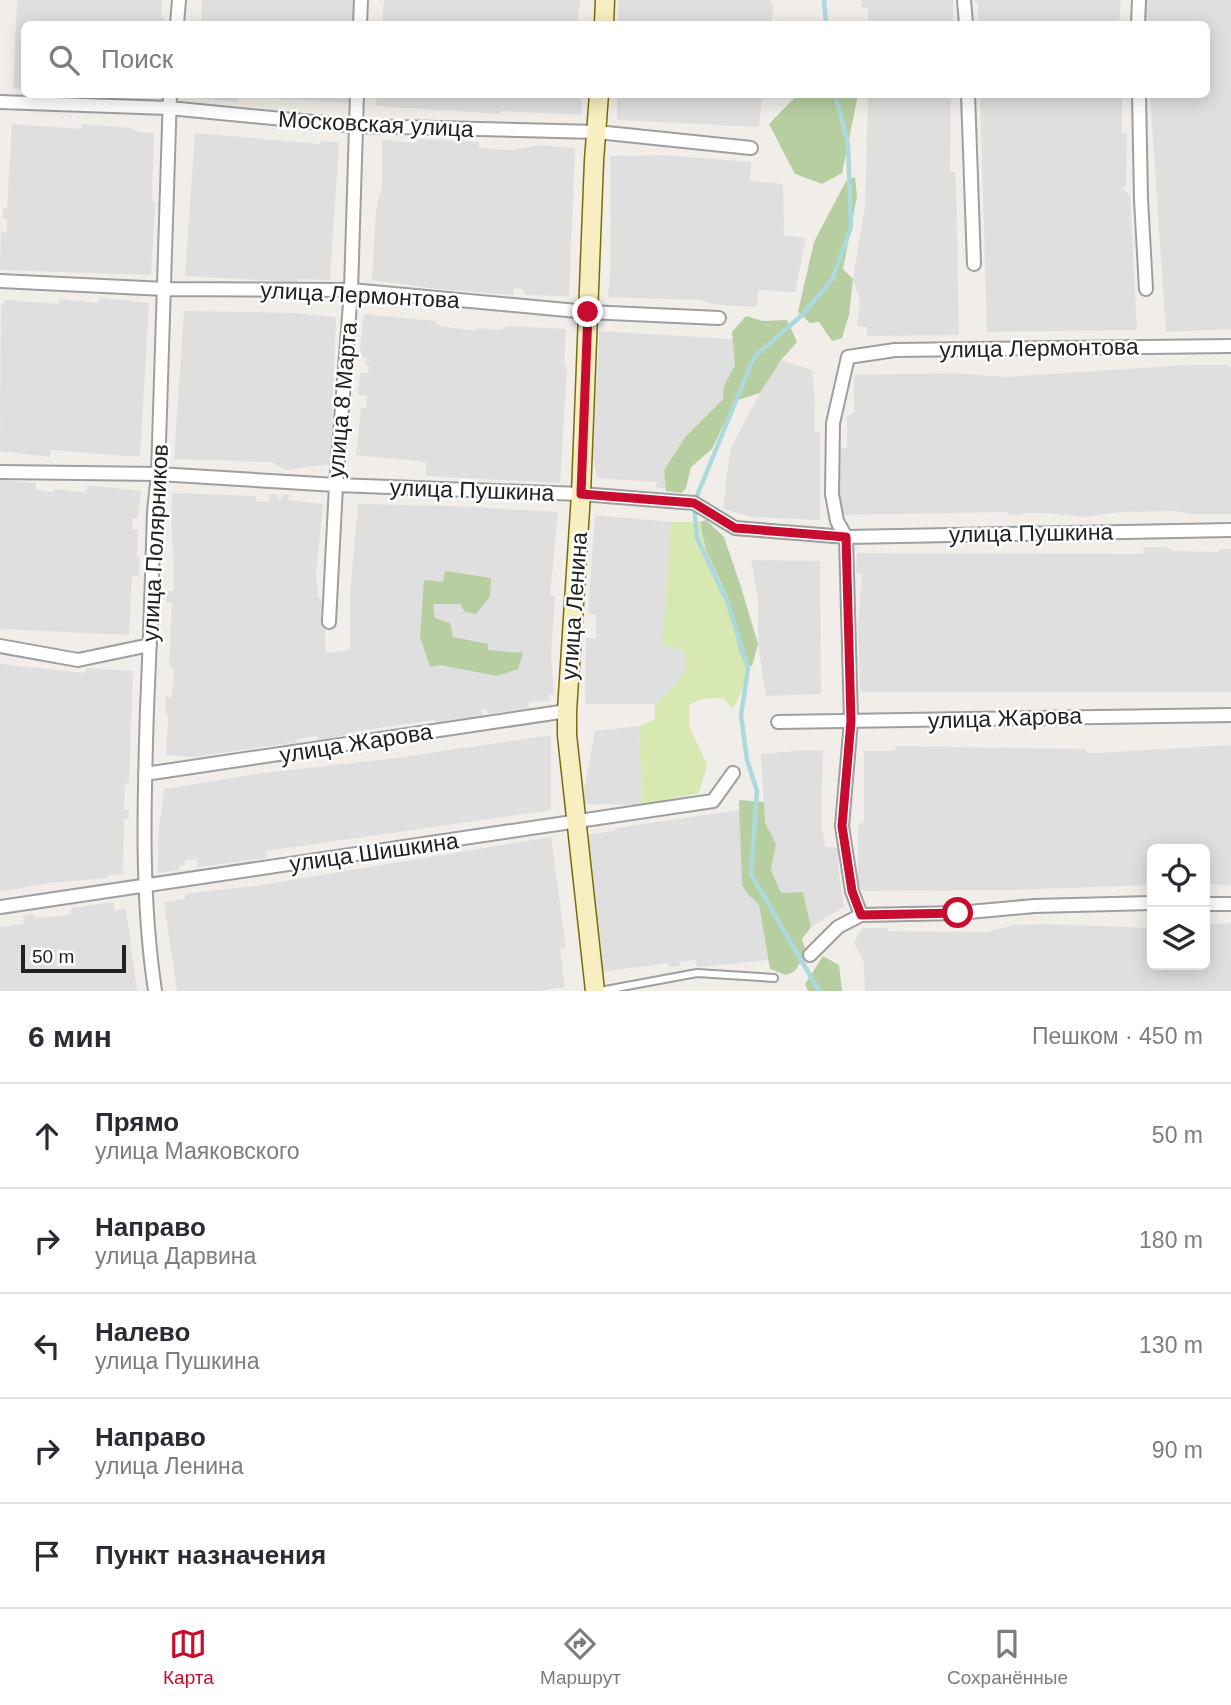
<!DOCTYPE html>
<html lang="ru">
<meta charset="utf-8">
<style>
:root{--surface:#fff;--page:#f7f7f7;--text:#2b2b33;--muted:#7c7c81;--line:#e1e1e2;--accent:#c80c2f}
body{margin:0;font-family:Helvetica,sans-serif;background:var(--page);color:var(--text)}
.controls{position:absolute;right:21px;bottom:21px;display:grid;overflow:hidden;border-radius:10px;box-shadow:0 4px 18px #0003}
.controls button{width:63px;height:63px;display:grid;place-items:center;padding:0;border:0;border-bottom:2px solid var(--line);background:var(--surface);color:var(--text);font:35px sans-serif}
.scale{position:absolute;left:21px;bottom:18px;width:105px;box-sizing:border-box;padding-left:7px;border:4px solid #222;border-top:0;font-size:19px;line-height:24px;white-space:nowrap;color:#222;-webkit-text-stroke:5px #fff;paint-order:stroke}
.stop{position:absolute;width:21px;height:21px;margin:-16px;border:5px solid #c80c2f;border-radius:50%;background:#fff}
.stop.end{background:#c80c2f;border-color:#fff;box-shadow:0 2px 7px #0008}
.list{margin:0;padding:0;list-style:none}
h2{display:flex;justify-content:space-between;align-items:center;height:91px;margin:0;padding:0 28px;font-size:30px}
h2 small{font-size:23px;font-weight:400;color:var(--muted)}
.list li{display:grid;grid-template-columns:46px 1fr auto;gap:21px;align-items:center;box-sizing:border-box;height:105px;padding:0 28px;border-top:2px solid var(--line)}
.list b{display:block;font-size:26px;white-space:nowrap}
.list p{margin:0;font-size:23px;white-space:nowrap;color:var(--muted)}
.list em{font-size:23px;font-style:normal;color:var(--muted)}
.icon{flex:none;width:38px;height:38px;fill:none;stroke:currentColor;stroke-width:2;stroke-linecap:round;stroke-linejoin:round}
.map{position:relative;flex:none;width:1231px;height:991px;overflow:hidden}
.search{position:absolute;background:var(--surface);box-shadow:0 4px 18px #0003;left:21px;right:21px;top:21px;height:77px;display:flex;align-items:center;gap:18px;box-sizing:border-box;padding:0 24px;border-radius:10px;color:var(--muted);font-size:26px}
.sheet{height:616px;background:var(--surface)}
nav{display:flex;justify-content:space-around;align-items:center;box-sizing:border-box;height:98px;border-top:2px solid var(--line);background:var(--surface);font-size:19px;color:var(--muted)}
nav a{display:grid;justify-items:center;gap:4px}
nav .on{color:var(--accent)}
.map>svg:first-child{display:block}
</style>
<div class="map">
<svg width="1231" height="991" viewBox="0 0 1231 991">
<rect width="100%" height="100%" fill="#f1ede9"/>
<path fill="#e0dfdf" d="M17,0H162L161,17L165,18V24H24V89L13,88Z
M202,0H355L354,24H201Z
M384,0H580L578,24H382Z
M619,0H770L773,7L772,24H618Z
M861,0H953V24H868V8L861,7Z
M974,0H1121L1119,24H978V4Z
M1146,0H1231V329L1166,332L1150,95L1206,94V24H1145Z
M196,94H351V95L350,103L239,96L238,102L195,98Z
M377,95V94L582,95L581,115L501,111V114L376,106Z
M617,95H762L759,127L617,120Z
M868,95H951L950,172L955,173L956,185L959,335L867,336V327L857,326L860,301L853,279L865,208Z
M980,95H1122V133H1127L1126,187L1121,188L1130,195L1137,330L987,332Z
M12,124L82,129V124L131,128L138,132L154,133L152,200L155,205L151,275L0,270L1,232H7V219L3,218V208H7Z
M195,133L320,144V141L339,142L330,280L298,279L297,282L185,276Z
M417,139L479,142V148L511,150L539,145L575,148L569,296L525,295L523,289L514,288L513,295L437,289L372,280L376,211L382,184V140L416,143Z
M662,155L751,162L750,181L783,184L784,235L806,238L795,292L759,290L756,307L719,305L699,300L608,297L611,261L610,156Z
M99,298L149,303L140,457L51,450L50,457L0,451L1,305L7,300L59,304V299L98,303Z
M184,311L293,313L336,317L330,464L285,470L272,462L174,459Z
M364,314L435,321L440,326L476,331L477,328L501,330L507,326L566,329L564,364L567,368L560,483L426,476V462L356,455L361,408H366L367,396L358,395L360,373H368L369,366L365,365L366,358L359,357Z
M599,331L733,339L735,365L724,386L723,399L686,436L664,470L666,489L656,487V482L597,478L593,458Z
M781,360L812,370L815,399L814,431L820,432V520L753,517L723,509L730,450L760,393Z
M1189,365H1226L1231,367V514H1193L1174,511L1121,512L1086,517L1046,513H1023L1022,515H1010L1005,512L841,515L838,451L847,447V417L854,412V375L955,373L1005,377Z
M0,480L36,483V490L53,492L54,489L86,493L87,485L141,491L138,518H133L132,529L138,530L137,558H140L139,576H132L129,635L0,629Z
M172,493L256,496V501L269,502L270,494H278L277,499H281L283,494L289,495L288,500L323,504L316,575L318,596L323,604L326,653L350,650V594L358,504L450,506L558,512L550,595L555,596L551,656L554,694H549V701L529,702V709L488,714L487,709H481L482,716L439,723L433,720L358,731L328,739L318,740V736L297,739V742L193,757L166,755L168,718L165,709L166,697H172L174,668L169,667L172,603L166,602L167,591H173L174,576L171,514Z
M595,515L671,522L663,644L685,651L688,662L684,677L655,704H585L586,638L596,639V615L588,613Z
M1144,547H1166L1173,551L1219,552L1220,549H1231V692H860L858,626L862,574L856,573L857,553L1143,554Z
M751,560L820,561L821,694L766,696L758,644V600Z
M0,664L85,673L86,668L133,671L129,783H125L124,810H129V819H124L123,874L109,875L108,878L48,883L0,892Z
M639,726L642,805L583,804L584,790L595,731Z
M551,735V810L266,851L267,858L198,867L197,859L185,860V865L179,866L180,870L158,873V837L164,789L256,774L397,758Z
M1231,745V885L1205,884V849H1152V885L1010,890L864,891L858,886V826L864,821V751H895L896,746L1086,749V753H1099Z
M807,750L823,751L821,821L825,847L839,848L838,865L844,907L811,927L803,892L781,893L771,870L776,844L765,822L761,754Z
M740,810L748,894L759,905L769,960L697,967L696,960L680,962V966L669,967L668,963L601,972L585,835L615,831V828Z
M551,837L566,948L560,949L565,987L538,991H177L164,902L185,899V894L254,886Z
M113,902L114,910L126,909L137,991H0V927L24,924L23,915L34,914L35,918L71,915V908Z
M1231,923V991H865L864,963L854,942L863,928H887L888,931L986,932L1015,925L1044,924L1152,928V965H1205V925Z"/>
<path fill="#d7e8b3" d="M671,522H700L706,550L728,597L739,651L747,672L744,688C738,693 739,702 733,708L723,698L701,699L689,705V725L707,765L699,793L642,805L639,726L655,719V704C671,688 693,676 684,651L662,644Z"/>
<path fill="#b6cea0" d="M797,95H858L842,173L822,184L795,174L769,124Z
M855,177L857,196L843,269L853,279L849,315L842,338L832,341L819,322L810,323L798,312L814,242L846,181Z
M746,316L763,321L787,320L797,342L781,360L760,393L735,401L712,449L691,467L686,488L681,493L666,491L664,470L686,436L723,399L724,386L735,365L732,332Z
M706,520L724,537L741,587L758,644L752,666L745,665L739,651L728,597L706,550L700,522Z
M445,571L491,578L490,597L476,614L465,612L460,604H433L435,618L450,623L453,637L488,644V650L523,653L518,669L497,676L440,665L430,667L420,637L424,580L443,582Z
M739,800L764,802L765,822L776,844L771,870L781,893L803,892L811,927L802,939L806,952L795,971L786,975L770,969L759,905L748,894L742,885Z
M823,956L839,965L842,991H808L805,984Z"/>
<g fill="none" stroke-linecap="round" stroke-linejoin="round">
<path stroke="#acdadc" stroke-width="4.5" d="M824,0L826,24
M819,991L751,874L757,791L747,760L741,715L748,669L728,603L697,538L694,503L754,357L801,316L832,280L851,227L848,144L835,94"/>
<defs>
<path id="lane" d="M600,991L697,973L774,978"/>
<path id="street" d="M964,0L966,24
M177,24L179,0
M360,24L361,0
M1138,24L1139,0
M968,94L974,264
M1139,94L1141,199L1146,289
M0,102L169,108L355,126L597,132L751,148
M0,281L165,289L351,290L588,312L719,318
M0,472L158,474L336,485L581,494L694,503L735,528L846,537L1231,530
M329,622L336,485L351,290L357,94
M0,646L78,660L150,645
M778,722L1231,715
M145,774L567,711
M1205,904H1231
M0,907L713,801L733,773
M861,915L852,891L842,826L851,721L846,537L837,521L832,494L833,423L848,357L895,350L1231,346
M810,955L838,927L861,915L958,913L1034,906L1152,903
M155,991C141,897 144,804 147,709C150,643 152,578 154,512L158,474L170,94"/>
<path id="secondary" d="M604,24L605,0
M595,991L567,735V711L581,494L594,161L599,94"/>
</defs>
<use href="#lane" stroke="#9f9f9f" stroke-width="10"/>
<use href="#street" stroke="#9f9f9f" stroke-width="16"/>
<use href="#secondary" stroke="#766d0b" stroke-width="21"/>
<use href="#lane" stroke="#fff" stroke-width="6"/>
<use href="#street" stroke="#fff" stroke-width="12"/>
<use href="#secondary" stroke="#f7efc1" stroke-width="18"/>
</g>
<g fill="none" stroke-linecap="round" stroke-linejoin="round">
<path stroke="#c80c2f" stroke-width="9" d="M588,312L581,494L694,503L735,528L846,537L851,721L842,826L852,891L861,915L958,913"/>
</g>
<g text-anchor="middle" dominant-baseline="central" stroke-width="5" stroke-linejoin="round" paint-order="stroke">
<g font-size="23" fill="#222" stroke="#fff">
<text transform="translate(376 124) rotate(3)">Московская улица</text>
<text transform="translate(360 295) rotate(3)">улица Лермонтова</text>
<text transform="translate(1039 348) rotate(-1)">улица Лермонтова</text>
<text transform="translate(342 400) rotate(-85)">улица 8 Марта</text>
<text transform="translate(472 490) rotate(2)">улица Пушкина</text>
<text transform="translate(1031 533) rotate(-1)">улица Пушкина</text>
<text transform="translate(155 543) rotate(-87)">улица Полярников</text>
<text transform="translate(574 606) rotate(-86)">улица Ленина</text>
<text transform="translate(1005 718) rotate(-2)">улица Жарова</text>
<text transform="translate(356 743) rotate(-9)">улица Жарова</text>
<text transform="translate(374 852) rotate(-8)">улица Шишкина</text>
</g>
</g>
</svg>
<div class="controls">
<button><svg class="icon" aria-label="locate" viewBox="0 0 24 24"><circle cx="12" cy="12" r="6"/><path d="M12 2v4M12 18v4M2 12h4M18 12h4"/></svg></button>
<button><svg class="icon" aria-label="layers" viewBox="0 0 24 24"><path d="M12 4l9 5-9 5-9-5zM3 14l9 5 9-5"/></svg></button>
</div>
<div class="scale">50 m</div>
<div class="stop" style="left:958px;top:913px"></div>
<div class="stop end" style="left:588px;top:312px"></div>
<div class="search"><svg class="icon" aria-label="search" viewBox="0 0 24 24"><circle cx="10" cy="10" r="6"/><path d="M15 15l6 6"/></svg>Поиск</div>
</div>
<section class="sheet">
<h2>6 мин<small>Пешком · 450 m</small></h2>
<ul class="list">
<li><svg class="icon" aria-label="ahead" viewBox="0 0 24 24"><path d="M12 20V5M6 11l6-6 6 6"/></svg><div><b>Прямо</b><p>улица Маяковского</p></div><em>50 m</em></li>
<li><svg class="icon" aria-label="right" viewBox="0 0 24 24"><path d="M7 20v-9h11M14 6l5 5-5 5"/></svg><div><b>Направо</b><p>улица Дарвина</p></div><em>180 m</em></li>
<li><svg class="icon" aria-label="left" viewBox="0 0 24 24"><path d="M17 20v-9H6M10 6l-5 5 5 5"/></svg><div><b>Налево</b><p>улица Пушкина</p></div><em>130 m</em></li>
<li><svg class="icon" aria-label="right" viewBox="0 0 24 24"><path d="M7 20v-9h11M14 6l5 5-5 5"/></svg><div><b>Направо</b><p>улица Ленина</p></div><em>90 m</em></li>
<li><svg class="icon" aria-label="arrive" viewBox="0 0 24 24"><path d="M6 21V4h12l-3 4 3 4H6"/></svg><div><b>Пункт назначения</b></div></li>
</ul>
</section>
<nav>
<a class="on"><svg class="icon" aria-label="map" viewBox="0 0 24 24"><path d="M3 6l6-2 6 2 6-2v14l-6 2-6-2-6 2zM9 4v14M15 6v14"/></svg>Карта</a>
<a><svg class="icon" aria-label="directions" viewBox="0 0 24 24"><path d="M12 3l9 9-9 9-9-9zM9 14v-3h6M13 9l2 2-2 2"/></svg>Маршрут</a>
<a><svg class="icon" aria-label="saved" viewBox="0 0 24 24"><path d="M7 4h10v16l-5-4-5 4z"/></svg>Сохранённые</a>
</nav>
